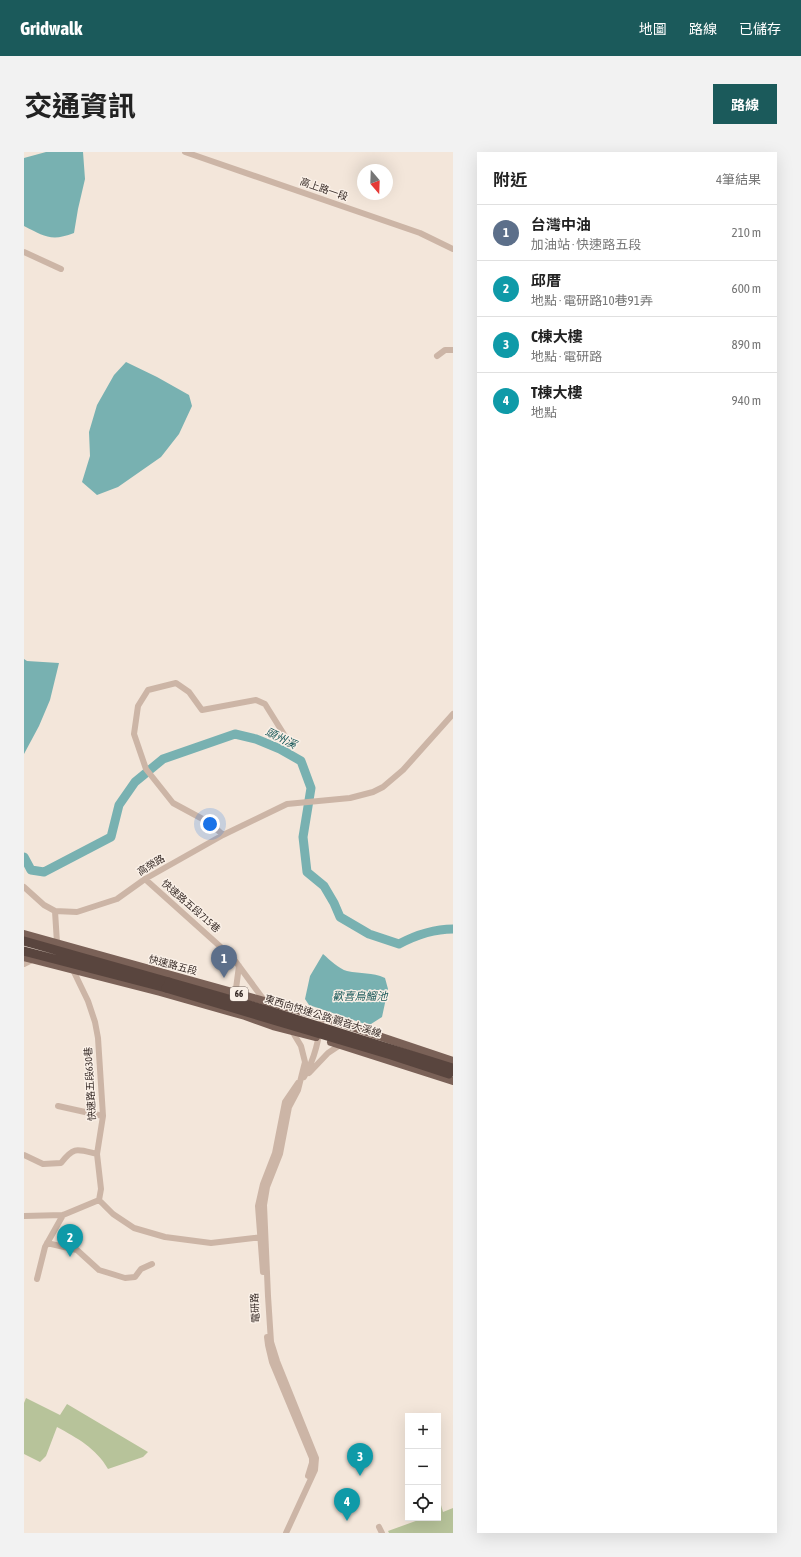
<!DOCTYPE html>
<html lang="zh-TW">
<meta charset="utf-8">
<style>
:root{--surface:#fff;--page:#f2f2f2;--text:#222;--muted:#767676;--line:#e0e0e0;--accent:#1b5a5b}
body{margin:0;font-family:"Asap Condensed","Noto Sans TC",sans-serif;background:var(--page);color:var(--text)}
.controls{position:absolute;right:12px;bottom:12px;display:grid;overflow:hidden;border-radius:0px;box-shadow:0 4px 16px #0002}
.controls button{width:36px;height:36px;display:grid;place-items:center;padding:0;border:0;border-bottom:1px solid var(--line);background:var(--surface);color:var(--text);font:20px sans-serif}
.compass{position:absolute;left:333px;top:12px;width:36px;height:36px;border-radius:50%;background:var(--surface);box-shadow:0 4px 16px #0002;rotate:161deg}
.you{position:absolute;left:186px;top:672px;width:14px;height:14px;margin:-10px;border:3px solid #fff;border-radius:50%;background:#1a73e8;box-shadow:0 0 0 6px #1a73e833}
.badge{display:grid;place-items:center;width:26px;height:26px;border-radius:50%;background:var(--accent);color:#fff;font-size:13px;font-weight:700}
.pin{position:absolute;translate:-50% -33px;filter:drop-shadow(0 1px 2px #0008)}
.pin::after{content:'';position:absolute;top:21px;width:14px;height:12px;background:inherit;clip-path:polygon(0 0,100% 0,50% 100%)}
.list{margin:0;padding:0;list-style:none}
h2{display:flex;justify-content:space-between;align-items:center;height:52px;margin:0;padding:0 16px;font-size:17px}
h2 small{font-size:13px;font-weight:400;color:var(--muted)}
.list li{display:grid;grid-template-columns:26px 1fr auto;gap:12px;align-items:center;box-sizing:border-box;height:56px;padding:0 16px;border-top:1px solid var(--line)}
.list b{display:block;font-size:15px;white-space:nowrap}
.list p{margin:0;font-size:13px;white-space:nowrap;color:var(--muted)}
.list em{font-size:13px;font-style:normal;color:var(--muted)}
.icon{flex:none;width:22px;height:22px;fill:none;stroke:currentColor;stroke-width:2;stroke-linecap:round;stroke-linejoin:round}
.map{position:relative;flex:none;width:429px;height:1381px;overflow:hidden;border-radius:0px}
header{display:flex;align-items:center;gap:24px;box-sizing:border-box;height:56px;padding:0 20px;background:var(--accent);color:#fff}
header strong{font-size:19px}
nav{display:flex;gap:22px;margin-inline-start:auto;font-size:14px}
.intro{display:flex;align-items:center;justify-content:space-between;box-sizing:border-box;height:96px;padding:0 24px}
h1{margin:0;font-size:28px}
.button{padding:10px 18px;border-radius:0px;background:var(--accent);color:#fff;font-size:14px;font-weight:700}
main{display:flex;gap:24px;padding:0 24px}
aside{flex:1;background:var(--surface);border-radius:0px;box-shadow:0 4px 16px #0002}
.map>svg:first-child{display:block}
</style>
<header>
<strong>Gridwalk</strong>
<nav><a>地圖</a><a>路線</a><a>已儲存</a></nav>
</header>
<div class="intro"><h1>交通資訊</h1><a class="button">路線</a></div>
<main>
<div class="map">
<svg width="429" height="1381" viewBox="0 0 429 1381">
<rect width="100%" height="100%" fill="#f3e6da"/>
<path fill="#b7c39a" d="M2,1246L36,1263L43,1252L124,1300L119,1305L84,1317C72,1296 53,1286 33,1275L22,1304L16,1310L0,1302V1251Z
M417,1353L419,1360L429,1356V1381H365L364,1379L400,1366H414V1354Z"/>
<path fill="#78b1b1" d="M22,0H59L61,27L54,57L50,81C27,90 20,84 0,74V6Z
M102,210L133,225L165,243L168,254L155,282L137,305L94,335L73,343L58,330L66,304L65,280L73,253L90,223Z
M0,507L3,509L35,511L26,548L15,574L0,602Z
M299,802C306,808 315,817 323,819C337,822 348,820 361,826L364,837L358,865L347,872H341L285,853L281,847L286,824Z"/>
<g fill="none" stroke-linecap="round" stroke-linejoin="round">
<path stroke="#78b1b1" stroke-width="9" d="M0,705L7,718L20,720L87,685L95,653L111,630L139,607L211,582L232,587L256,597L277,609L287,636L279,685L283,720L300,734L310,751L316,765L345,782L375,792C392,783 409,777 429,777"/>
<path stroke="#ccb5a6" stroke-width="6" d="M161,0L396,81L429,97
M0,100L37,117
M413,204L421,198H429
M199,683L186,671L149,651L122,617L110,582L114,554L124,538L152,531L165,540L178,558L232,548L241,552L266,592
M121,727L209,806L240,848
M0,735L20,753L31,759L53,760L93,747L121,727L199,683L263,652L326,646L349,640L359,635L379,618L429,562
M31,759L33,791
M0,812L10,807
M49,818L64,849L71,870L74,886L79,964L73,1002L77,1037L75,1048
M211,844L215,814
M285,921L304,901L316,893
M280,925C291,907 295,886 298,865
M34,954L79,964
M0,1003L19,1012L37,1011C50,994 53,997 73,1002
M75,1048L89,1062L110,1076L141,1085L187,1091L239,1085
M0,1064L39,1063L75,1048
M23,1091L53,1098L75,1118L101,1126L111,1125L117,1117L128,1112
M239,1120L234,1054L239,1032L251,1001L261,950L274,931
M13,1127L21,1095L39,1063
M243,1185L244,1193L248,1210L288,1306V1311L284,1324
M355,1375L358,1381
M262,1381L291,1318L292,1306L253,1209L247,1190L244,1144L240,1053L243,1035L256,1002L265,955L274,938L281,910L277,894L268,879"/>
<path stroke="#7a6157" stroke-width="8" d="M0,782L298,865L429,909
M0,805L136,840L221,864L249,874L292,885
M307,890L429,929"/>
<path stroke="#59453e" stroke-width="9" d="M0,789L145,830
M0,799L142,836"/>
<path stroke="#59453e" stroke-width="9" d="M145,830L246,859L428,916
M142,836L367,903L425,922"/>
</g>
<g text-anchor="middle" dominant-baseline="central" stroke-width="3" stroke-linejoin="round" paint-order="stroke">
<rect fill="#faf0e7" stroke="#726661" stroke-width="1" x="206" y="835" width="18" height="14" rx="3"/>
<g font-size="9" font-weight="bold" fill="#372b27">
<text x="215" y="842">66</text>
</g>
<g font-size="10" fill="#372b27" stroke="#faf0e7">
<text transform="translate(300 37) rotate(19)">高上路一段</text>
<text transform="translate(127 713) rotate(-31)">高榮路</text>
<text transform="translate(167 754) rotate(41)">快速路五段715巷</text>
<text transform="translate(149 813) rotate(15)">快速路五段</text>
<text transform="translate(299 864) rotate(17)">東西向快速公路 觀音大溪線</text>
<text transform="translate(66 932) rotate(-93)">快速路五段630巷</text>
<text transform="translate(231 1156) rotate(-93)">電研路</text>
</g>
<g font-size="11" font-style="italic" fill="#1b5a5b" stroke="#faf0e7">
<text transform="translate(257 586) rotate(26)">頭州溪</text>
<text x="336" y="844">歡喜烏鰡池</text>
</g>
</g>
</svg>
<div class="controls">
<button>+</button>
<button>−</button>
<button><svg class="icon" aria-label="locate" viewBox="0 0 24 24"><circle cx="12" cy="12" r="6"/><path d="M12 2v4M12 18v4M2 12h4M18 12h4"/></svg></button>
</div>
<svg class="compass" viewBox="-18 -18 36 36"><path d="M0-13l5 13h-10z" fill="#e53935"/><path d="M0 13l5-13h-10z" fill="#767676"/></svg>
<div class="you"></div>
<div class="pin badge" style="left:200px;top:826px;background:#5c6f8a">1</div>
<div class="pin badge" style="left:46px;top:1105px;background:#0f9aa8">2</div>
<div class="pin badge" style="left:336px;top:1324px;background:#0f9aa8">3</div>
<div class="pin badge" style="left:323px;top:1369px;background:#0f9aa8">4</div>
</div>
<aside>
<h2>附近<small>4筆結果</small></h2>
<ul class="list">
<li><span class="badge" style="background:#5c6f8a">1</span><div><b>台灣中油</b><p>加油站 · 快速路五段</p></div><em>210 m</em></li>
<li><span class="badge" style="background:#0f9aa8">2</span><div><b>邱厝</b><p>地點 · 電研路10巷91弄</p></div><em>600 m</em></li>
<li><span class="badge" style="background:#0f9aa8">3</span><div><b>C棟大樓</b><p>地點 · 電研路</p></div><em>890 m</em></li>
<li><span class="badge" style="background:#0f9aa8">4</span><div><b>T棟大樓</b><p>地點</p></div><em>940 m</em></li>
</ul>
</aside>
</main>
